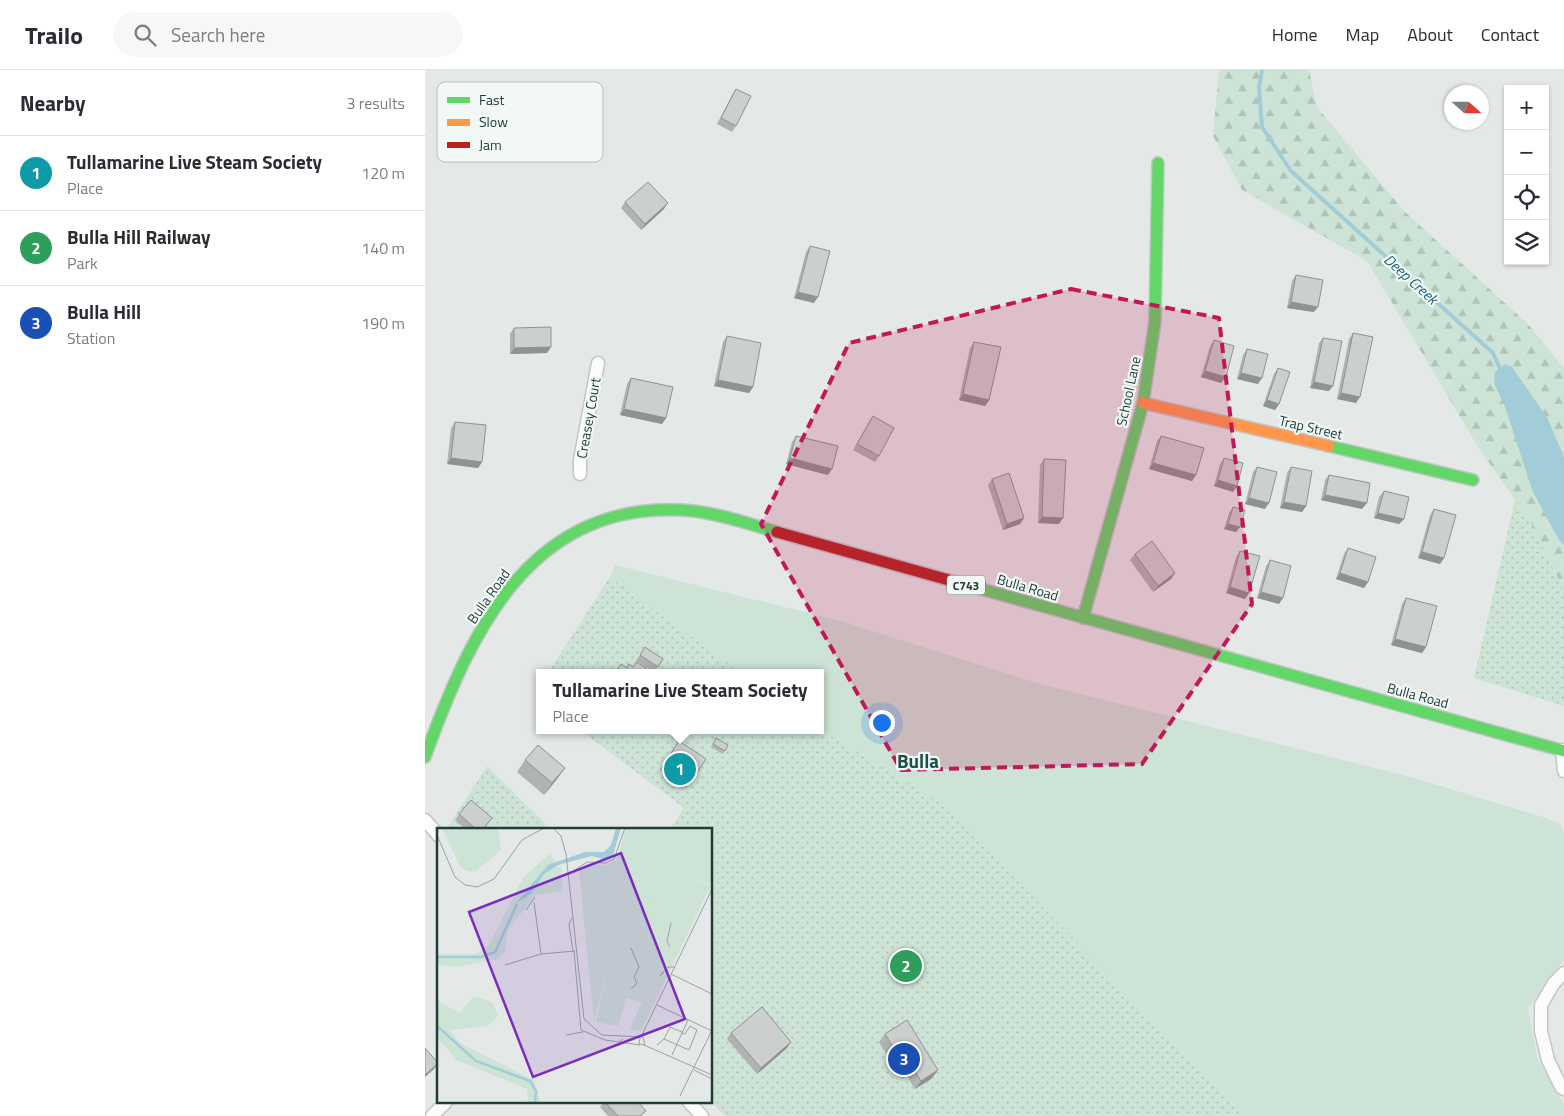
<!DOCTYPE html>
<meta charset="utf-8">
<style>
:root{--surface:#fff;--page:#f7f7f7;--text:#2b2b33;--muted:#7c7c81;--line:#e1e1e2;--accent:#ea580c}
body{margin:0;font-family:"Titillium Web",sans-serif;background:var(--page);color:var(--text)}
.controls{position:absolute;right:15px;top:15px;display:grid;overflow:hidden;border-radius:0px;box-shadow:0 1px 4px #0004}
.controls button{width:45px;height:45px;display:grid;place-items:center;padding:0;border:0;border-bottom:1px solid var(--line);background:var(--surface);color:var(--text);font:25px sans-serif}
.compass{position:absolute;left:1019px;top:15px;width:45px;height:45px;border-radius:50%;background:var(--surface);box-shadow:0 1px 4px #0004;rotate:111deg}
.you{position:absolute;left:456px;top:652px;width:18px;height:18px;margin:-12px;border:4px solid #fff;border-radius:50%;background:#1a73e8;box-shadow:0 0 0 8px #1a73e833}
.badge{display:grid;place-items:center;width:32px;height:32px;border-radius:50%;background:var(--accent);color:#fff;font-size:16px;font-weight:700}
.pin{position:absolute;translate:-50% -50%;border:2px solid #fff;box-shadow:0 1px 5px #0006}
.popup{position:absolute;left:111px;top:599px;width:288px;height:65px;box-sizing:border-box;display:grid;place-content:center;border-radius:0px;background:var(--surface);filter:drop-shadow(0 1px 4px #0005);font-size:16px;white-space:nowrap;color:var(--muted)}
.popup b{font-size:19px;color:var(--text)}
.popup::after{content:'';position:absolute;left:50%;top:100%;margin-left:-10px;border:10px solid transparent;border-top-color:var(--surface)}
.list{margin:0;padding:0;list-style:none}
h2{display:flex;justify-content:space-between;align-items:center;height:65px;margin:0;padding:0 20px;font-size:21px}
h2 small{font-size:16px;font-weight:400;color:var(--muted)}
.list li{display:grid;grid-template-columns:32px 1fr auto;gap:15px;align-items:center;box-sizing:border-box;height:75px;padding:0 20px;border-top:1px solid var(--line)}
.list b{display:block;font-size:19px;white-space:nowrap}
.list p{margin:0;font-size:16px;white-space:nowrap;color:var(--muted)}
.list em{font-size:16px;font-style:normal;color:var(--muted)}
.icon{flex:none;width:28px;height:28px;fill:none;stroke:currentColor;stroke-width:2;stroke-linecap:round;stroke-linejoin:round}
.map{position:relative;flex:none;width:1139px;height:1046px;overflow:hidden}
header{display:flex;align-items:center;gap:30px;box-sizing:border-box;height:70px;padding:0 25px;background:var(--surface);border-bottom:1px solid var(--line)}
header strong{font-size:24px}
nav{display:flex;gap:28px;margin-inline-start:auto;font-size:18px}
.search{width:350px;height:45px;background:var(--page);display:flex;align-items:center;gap:12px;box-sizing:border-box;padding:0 18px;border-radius:28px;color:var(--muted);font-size:19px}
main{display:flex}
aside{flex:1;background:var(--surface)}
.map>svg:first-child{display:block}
</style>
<header>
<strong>Trailo</strong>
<div class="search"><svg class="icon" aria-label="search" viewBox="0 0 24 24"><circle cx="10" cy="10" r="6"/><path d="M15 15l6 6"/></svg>Search here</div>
<nav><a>Home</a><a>Map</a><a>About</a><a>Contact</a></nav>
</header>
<main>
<aside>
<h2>Nearby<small>3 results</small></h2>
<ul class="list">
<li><span class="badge" style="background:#0f9aa8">1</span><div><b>Tullamarine Live Steam Society</b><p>Place</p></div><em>120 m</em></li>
<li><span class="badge" style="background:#2e9e5b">2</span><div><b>Bulla Hill Railway</b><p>Park</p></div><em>140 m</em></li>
<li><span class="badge" style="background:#1a4fb4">3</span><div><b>Bulla Hill</b><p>Station</p></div><em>190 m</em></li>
</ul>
</aside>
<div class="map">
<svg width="1139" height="1046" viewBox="0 0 1139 1046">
<defs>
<pattern id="forest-firs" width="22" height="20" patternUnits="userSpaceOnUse" patternTransform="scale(1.25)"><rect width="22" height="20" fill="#cce3d5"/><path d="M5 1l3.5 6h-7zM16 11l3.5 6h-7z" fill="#afc4b8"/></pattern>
<pattern id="park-dots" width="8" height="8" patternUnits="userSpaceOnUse" patternTransform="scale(1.25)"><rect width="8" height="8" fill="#cce3d5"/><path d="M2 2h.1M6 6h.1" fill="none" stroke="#afc4b8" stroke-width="1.8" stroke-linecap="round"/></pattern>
</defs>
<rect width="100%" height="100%" fill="#e4e9e7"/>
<path fill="#cce3d5" d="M190,495L412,550L615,614L986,707L1121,748L1136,755L1139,763V890L1103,938L1112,988L1139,1034V1046H820L518,734L395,659V603H317L185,507Z"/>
<path fill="url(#forest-firs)" d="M794,0H884L892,37L979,141L1103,254L1139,298V521L1105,451L1053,377L942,191L817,120L788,66Z"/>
<path fill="url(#park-dots)" d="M1090,430L1105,451L1139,521V636L1049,608Z
M185,507L317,603H123Z
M395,659L518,734L820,1046H300L286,1032V760H245L259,738L155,660H395Z
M62,696L127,760H25L22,758Z"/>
<path fill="#a3ccd9" d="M1080,294L1087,297L1123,349L1139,388V475L1134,470L1108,422L1080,337L1069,313L1070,302Z"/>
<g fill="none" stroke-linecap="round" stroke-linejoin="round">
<path stroke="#a3ccd9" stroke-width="4" d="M837,0L834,17L837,57L866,101L1068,283L1077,303"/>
<defs>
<path id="street" d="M155,404V390L173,293
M1137,680L1139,701
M0,750L14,766
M1139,903L1129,913L1116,935V961L1123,990L1136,1017L1139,1019
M264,1032L277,1046
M7,1046L21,1032"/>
<path id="fast" d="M904,376L1048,410
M549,517L1139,681
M658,548L718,333L730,251L733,93
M0,687C46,560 107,426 268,441C296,444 324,454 352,462"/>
<path id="slow" d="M718,333L904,376"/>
<path id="jam" d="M352,462L549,517"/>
</defs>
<use href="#street" stroke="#c1c6c4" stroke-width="15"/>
<use href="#fast" stroke="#bfc7c4" stroke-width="14"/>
<use href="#slow" stroke="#bfc7c4" stroke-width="14"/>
<use href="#jam" stroke="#bfc7c4" stroke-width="14"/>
<use href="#street" stroke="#fbfcfb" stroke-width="12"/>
<use href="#fast" stroke="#63d668" stroke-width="11"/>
<use href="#slow" stroke="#ff974d" stroke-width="11"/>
<use href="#jam" stroke="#b3261e" stroke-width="11"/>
</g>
<path fill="#afb3b1" d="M311,19V56L307,62L292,54L307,25Z
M200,132L239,139L216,160L196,138Z
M385,176L389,233L369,228L381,182Z
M871,205L889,242L862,238L867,211Z
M89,258L122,283L85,284V264Z
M928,263L931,333L912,329L924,269Z
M302,266L328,317L324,323L289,316L298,272Z
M898,268L904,321L885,318L894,273Z
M789,270L801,307L796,313L776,307L785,276Z
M549,272L564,330L560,336L534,330L545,278Z
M822,279L833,314L812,309L818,285Z
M853,298L854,334L850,340L838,336L849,304Z
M206,308L241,348L237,354L195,345L202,314Z
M448,346L454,386L450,392L428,380L444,352Z
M30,352L57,392L53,398L22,394L26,358Z
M371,366L403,405L361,394L367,372Z
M736,366L771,405L767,411L724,399L732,371Z
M799,388L812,416L808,422L789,416L795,394Z
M619,389L634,454L613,453L615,395Z
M832,397L840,439L820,434L828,402Z
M866,397L881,436L877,442L855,438L862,403Z
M904,405L937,439L896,430L900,410Z
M567,409L595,454L578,460L563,415Z
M959,421L979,449L974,454L949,448L954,427Z
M808,437L815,457L811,462L799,459L804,443Z
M1009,439L1019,488L1015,494L993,488L1005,445Z
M923,478L943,512L939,518L911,509L919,484Z
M815,481L824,523L820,529L801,523L811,487Z
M710,484L746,509L728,522L705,490Z
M845,490L854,534L832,528L841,496Z
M981,528L1001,577L997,583L966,575L977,534Z
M220,577L238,589L229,602L211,591Z
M291,668L303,675L298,684L286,677Z
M254,671L281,689L261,718L235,700Z
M100,690L140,698L132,709L119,725L92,702Z
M34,744L67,748L58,760H41L30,750Z
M306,963L362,978L332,1004L302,969Z
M460,964L513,1000L506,1009L490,1019L469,985L464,988L454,972Z
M179,1032H213L217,1046H183L175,1037Z"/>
<path fill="#8e9290" d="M243,133L239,139L216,160L220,154Z
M373,222L393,227L389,233L369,228Z
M866,232L893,237L889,242L862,238Z
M126,277L122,283L85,284L89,278Z
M780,301L801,307L796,313L776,307Z
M816,303L837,308L833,314L812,309Z
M293,310L328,317L324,323L289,316Z
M889,312L908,316L904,321L885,318Z
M916,323L935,327L931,333L912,329Z
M538,324L564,330L560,336L534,330Z
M842,330L854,334L850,340L838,336Z
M199,339L241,348L237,354L195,345Z
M26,388L57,392L53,398L22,394Z
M365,388L407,399L403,405L361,394Z
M728,393L771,405L767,411L724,399Z
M793,410L812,416L808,422L789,416Z
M900,425L942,433L937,439L896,430Z
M824,428L844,433L840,439L820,434Z
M859,432L881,436L877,442L855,438Z
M953,443L979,449L974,454L949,448Z
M617,447L638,448L634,454L613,453Z
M599,448L595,454L578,460L582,454Z
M803,454L815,457L811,462L799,459Z
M997,482L1019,488L1015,494L993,488Z
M750,503L746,509L728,522L733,516Z
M915,503L943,512L939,518L911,509Z
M805,517L824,523L820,529L801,523Z
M836,522L858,528L854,534L832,528Z
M970,569L1001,577L997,583L966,575Z
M140,698L132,709L119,725L127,713Z
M366,972L362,978L332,1004L336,998Z
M475,977L469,985L464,988L470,980Z
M13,993L9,999L0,1007V1005Z
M513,1000L506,1009L490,1019L496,1011Z"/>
<path fill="#cbd0ce" stroke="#8e9290" d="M311,19L326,26L311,56L296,48Z
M223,112L243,133L220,154L200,132Z
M385,176L405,181L393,227L373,222Z
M871,205L898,210L893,237L866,232Z
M126,257V277L89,278V258Z
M928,263L948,267L935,327L916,323Z
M302,266L336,273L328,317L293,310Z
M898,268L917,271L908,316L889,312Z
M789,270L809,276L801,307L780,301Z
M549,272L576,277L564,330L538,324Z
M822,279L843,284L837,308L816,303Z
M853,298L865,302L854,334L842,330Z
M206,308L248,317L241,348L199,339Z
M448,346L469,358L454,386L432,374Z
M30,352L61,355L57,392L26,388Z
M371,366L413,376L407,399L365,388Z
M736,366L779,378L771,405L728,393Z
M799,388L818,393L812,416L793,410Z
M619,389L641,390L638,448L617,447Z
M832,397L852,402L844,433L824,428Z
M866,397L887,401L881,436L859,432Z
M584,403L599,448L582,454L567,409Z
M904,405L945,413L942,433L900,425Z
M959,421L984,427L979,449L953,443Z
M808,437L820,440L815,457L803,454Z
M1009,439L1031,445L1019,488L997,482Z
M727,471L750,503L733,516L710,484Z
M923,478L951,487L943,512L915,503Z
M815,481L835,486L824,523L805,517Z
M845,490L866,496L858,528L836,522Z
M981,528L1012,536L1001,577L970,569Z
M220,577L238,589L233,597L215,585Z
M211,592L221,598L219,602L221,603H194L191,601L196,594L202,598L204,594L208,597Z
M291,668L303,675L300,681L288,674Z
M254,671L281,689L268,709L241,691Z
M113,675L140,698L127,713L100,690Z
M46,730L67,748L57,760H52L34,744Z
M337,937L366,972L336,998L306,963Z
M482,950L513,1000L496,1011L475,977L470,980L460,964Z
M0,978L13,993L0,1005Z
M180,1032H213L221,1041L215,1046H193Z"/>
<path fill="#c2185b" fill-opacity="0.2" stroke="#c2185b" stroke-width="4" stroke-dasharray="10 6" stroke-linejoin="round" d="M646,219L794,248L827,534L717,694L476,700L336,454L424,273Z"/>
<g text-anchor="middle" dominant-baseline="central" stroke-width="4.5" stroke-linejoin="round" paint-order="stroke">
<rect fill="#f1f8f6" stroke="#5f7571" stroke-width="1" x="522" y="505.5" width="38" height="19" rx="4"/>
<g font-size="12" font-weight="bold" fill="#213d38">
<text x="541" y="515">C743</text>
</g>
<g font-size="14" fill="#213d38" stroke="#f1f8f6">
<text transform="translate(703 321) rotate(-78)">School Lane</text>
<text transform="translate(163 348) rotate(-80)">Creasey Court</text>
<text transform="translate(886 357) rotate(13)">Trap Street</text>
<text transform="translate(603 517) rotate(16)">Bulla Road</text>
<text transform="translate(63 526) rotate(-55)">Bulla Road</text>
<text transform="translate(993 625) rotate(15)">Bulla Road</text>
</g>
<g font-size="15" font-style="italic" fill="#19617b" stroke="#f1f8f6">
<text transform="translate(986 209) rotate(42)">Deep Creek</text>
</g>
<g font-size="19" font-weight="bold" fill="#1c5048" stroke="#f1f8f6">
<text x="493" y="690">Bulla</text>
</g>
</g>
<g transform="translate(12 758)">
<rect width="275" height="275" fill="#e4e9e7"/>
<path d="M5,0H61L64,22L38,44L29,43L23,38ZM189,0H275V56L230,46L223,74L173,133L157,194L142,42L151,35L170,37L177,33L182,26Z" fill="#cce3d5"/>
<path d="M113,25L121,39L71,102L68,124L61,131L19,139L0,137V126H39L52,117L86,50ZM37,168L55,174L61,188L51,198L13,202L23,215L97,252L104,275H91L90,261L21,233L0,210V172L22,185Z" fill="#cce3d5"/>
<path d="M121,39H124L126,63L98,67ZM230,46L274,57L204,203L193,201L205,174L189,170L181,198L159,194L173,133L203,70L223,74Z" fill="#cce3d5"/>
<path d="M179,0H184L176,27L169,32L155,28L121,37L107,46L95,65L78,76L111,37L148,24H167L174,17Z" fill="#a3ccd9"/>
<path fill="none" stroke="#a3ccd9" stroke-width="2.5" d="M0,129H44L58,124L80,76M0,198L39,233L93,253L99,263L98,275"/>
<path fill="none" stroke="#96a4a1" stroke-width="1" d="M116,0L124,8L129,26L147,191L165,207L206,209L208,217L202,216L203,210M0,7L18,49L28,57L40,59L57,51L85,12L107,0M132,46L150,34L169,35L177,31L188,0M97,74L104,126M89,82L98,69M135,90L132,96L136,123M233,119L230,113L234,95M194,120L202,139L197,149L200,155L194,161M137,123L144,202L168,212L182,214L186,211M68,137L104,126L138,123M226,144L223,148L231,139H237M234,146L275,166M220,177L275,203M129,207L146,204M204,209L275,61M227,211L233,199L245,204M182,214L203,217M207,217L275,247M220,217L227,211L252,222L260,202L253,198L248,206L244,205M235,227L251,192M257,242L275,251M243,268L275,202"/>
<path fill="#7b2cbf" fill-opacity="0.15" stroke="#7b2cbf" stroke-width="2.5" d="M184,25L248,191L96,249L32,84Z"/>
<rect width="275" height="275" fill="none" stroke="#213d38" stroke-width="2.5"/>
</g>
<rect x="12" y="12" width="166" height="80" rx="8" fill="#f1f8f6" stroke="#b3c0bd" stroke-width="1"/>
<rect x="22" y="27" width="23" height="6" fill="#63d668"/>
<rect x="22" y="49" width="23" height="7" fill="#ff974d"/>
<rect x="22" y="72" width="23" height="6" fill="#b3261e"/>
<g font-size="14" fill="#213d38">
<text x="54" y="35">Fast</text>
<text x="54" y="57">Slow</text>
<text x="54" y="80">Jam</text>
</g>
</svg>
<div class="controls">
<button>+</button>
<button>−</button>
<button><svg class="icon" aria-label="locate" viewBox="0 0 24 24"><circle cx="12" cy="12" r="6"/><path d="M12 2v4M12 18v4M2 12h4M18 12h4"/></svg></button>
<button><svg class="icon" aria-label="layers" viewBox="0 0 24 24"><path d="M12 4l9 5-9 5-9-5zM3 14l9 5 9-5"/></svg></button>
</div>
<svg class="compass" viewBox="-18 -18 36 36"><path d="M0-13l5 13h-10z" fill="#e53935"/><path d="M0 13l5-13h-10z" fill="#7c7c81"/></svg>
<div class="you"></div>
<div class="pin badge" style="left:255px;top:699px;background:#0f9aa8">1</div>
<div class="popup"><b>Tullamarine Live Steam Society</b>Place</div>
<div class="pin badge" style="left:481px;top:896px;background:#2e9e5b">2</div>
<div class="pin badge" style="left:479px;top:989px;background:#1a4fb4">3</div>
</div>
</main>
